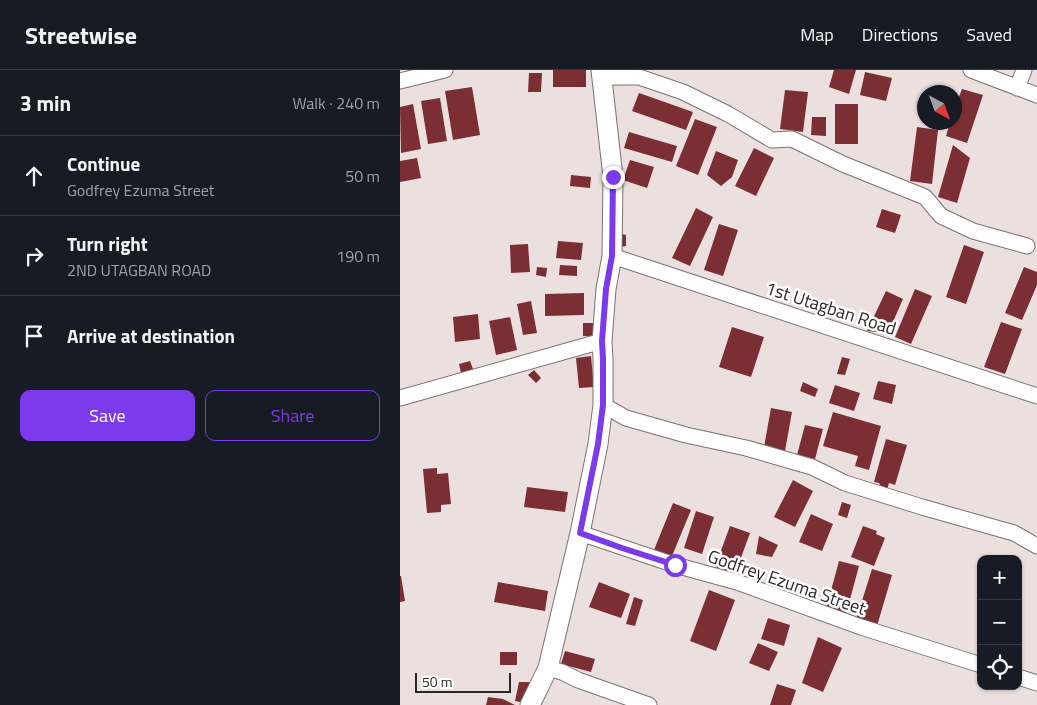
<!DOCTYPE html>
<meta charset="utf-8">
<style>
:root{--surface:#171b24;--page:#242831;--text:#f1f3f6;--muted:#9ea1a6;--line:#363941;--accent:#7c3aed}
body{margin:0;font-family:"Titillium Web",sans-serif;background:var(--page);color:var(--text)}
.controls{position:absolute;right:15px;bottom:15px;display:grid;overflow:hidden;border-radius:10px;box-shadow:0 1px 4px #0004}
.controls button{width:45px;height:45px;display:grid;place-items:center;padding:0;border:0;border-bottom:1px solid var(--line);background:var(--surface);color:var(--text);font:25px sans-serif}
.compass{position:absolute;left:517px;top:15px;width:45px;height:45px;border-radius:50%;background:var(--surface);box-shadow:0 1px 4px #0004;rotate:139deg}
.scale{position:absolute;left:15px;bottom:12px;width:96px;box-sizing:border-box;padding-left:5px;border:2px solid #2c2727;border-top:0;font-size:14px;line-height:18px;white-space:nowrap;color:#2c2727;-webkit-text-stroke:4px #fff;paint-order:stroke}
.stop{position:absolute;width:15px;height:15px;margin:-11px;border:4px solid #7c3aed;border-radius:50%;background:#fff}
.stop.end{background:#7c3aed;border-color:#fff;box-shadow:0 1px 5px #0008}
.list{margin:0;padding:0;list-style:none}
h2{display:flex;justify-content:space-between;align-items:center;height:65px;margin:0;padding:0 20px;font-size:21px}
h2 small{font-size:16px;font-weight:400;color:var(--muted)}
.list li{display:grid;grid-template-columns:32px 1fr auto;gap:15px;align-items:center;box-sizing:border-box;height:80px;padding:0 20px;border-top:1px solid var(--line)}
.list b{display:block;font-size:19px;white-space:nowrap}
.list p{margin:0;font-size:16px;white-space:nowrap;color:var(--muted)}
.list em{font-size:16px;font-style:normal;color:var(--muted)}
.actions{display:flex;gap:10px;padding:15px 20px}
.actions a{flex:1;padding:11px 0;border:1px solid var(--accent);border-radius:10px;text-align:center;font-size:18px;color:var(--accent)}
.actions .main{background:var(--accent);color:#fff}
.icon{flex:none;width:28px;height:28px;fill:none;stroke:currentColor;stroke-width:2;stroke-linecap:round;stroke-linejoin:round}
.map{position:relative;flex:none;width:637px;height:635px;overflow:hidden}
header{display:flex;align-items:center;gap:30px;box-sizing:border-box;height:70px;padding:0 25px;background:var(--surface);border-bottom:1px solid var(--line)}
header strong{font-size:24px}
nav{display:flex;gap:28px;margin-inline-start:auto;font-size:18px}
main{display:flex}
aside{flex:1;background:var(--surface)}
.map>svg:first-child{display:block}
</style>
<header>
<strong>Streetwise</strong>
<nav><a>Map</a><a>Directions</a><a>Saved</a></nav>
</header>
<main>
<aside>
<h2>3 min<small>Walk · 240 m</small></h2>
<ul class="list">
<li><svg class="icon" aria-label="ahead" viewBox="0 0 24 24"><path d="M12 20V5M6 11l6-6 6 6"/></svg><div><b>Continue</b><p>Godfrey Ezuma Street</p></div><em>50 m</em></li>
<li><svg class="icon" aria-label="right" viewBox="0 0 24 24"><path d="M7 20v-9h11M14 6l5 5-5 5"/></svg><div><b>Turn right</b><p>2ND UTAGBAN ROAD</p></div><em>190 m</em></li>
<li><svg class="icon" aria-label="arrive" viewBox="0 0 24 24"><path d="M6 21V4h12l-3 4 3 4H6"/></svg><div><b>Arrive at destination</b></div></li>
</ul>
<div class="actions"><a class="main">Save</a><a>Share</a></div>
</aside>
<div class="map">
<svg width="637" height="635" viewBox="0 0 637 635">
<rect width="100%" height="100%" fill="#ece0df"/>
<path fill="#7b2e33" d="M153,0H186V17H153Z
M434,0H456L449,24L429,17Z
M465,2L492,8L486,31L460,25Z
M129,3H142L141,22H128Z
M72,17L80,65L53,70L45,21Z
M562,19L583,25L567,73L546,66L550,52H554V40Z
M385,20L408,22L403,62L380,59Z
M239,23L293,42L286,60L232,41Z
M40,28L47,71L28,74L21,31Z
M13,34L21,79L1,83L0,37Z
M435,34H458V74H435Z
M412,47H426V66L411,65Z
M295,49L317,57L298,105L276,96Z
M517,57L538,60L532,114L510,111Z
M229,62L277,76L272,92L224,78Z
M553,75L570,88L557,133L538,127Z
M354,78L374,88L356,126L335,116Z
M316,81L338,90L332,107L321,116L307,105Z
M17,88L21,108L0,112V91Z
M230,90L254,97L247,118L223,110Z
M171,105L191,107L190,118L170,116Z
M296,138L313,147L290,196L272,188Z
M482,139L501,145L495,163L476,157Z
M319,154L338,160L323,206L304,200Z
M222,164L226,165V176L220,177Z
M158,171L183,173L181,190L156,188Z
M128,174L130,202L111,203L110,175Z
M564,175L584,182L566,234L546,227Z
M160,195L177,196V206L159,205Z
M137,197L147,198L146,207L136,205Z
M624,197L637,202V215L622,250L605,243Z
M515,219L532,226L511,274L495,267Z
M486,221L503,229L488,263L467,261Z
M184,223V245L145,246V224Z
M131,231L137,263L123,265L117,234Z
M78,244L80,269L55,272L53,247Z
M110,247L117,280L96,285L89,251Z
M601,252L622,259L605,304L584,297Z
M183,253H195V266H183Z
M332,257L364,267L351,307L319,297Z
M191,286L194,317L179,318L176,288Z
M442,287L450,289L445,305L437,304Z
M70,291L73,299L61,303L59,294Z
M134,300L141,308L136,313L128,305Z
M478,311L496,315L492,334L473,329Z
M403,312L418,319L415,327L400,321Z
M435,315L460,323L454,341L429,333Z
M371,338L392,342L385,381L364,377Z
M433,342L481,356L469,400L455,396L458,386L423,376Z
M405,355L423,359L415,389L397,385Z
M486,369L507,375L495,415L489,413L487,420L482,419L479,413L474,412Z
M37,398V404L48,403L51,434L41,435V442L27,443L23,399Z
M393,410L413,421L395,457L374,447Z
M127,417L168,422L165,442L124,437Z
M442,432L451,435L447,448L438,445Z
M273,433L291,440L272,486L254,480Z
M296,441L314,447L302,484L284,478Z
M411,444L433,454L422,481L399,472Z
M330,456L350,463L335,504L315,497Z
M463,456L477,461L476,464L485,468L474,496L451,487Z
M359,466L378,475L372,487L356,484Z
M439,491L459,496L446,544L426,539Z
M472,499L492,505L477,556L456,550Z
M0,506H1L5,531L0,532Z
M98,512L148,521L145,541L94,532Z
M199,512L230,524L221,548L189,537Z
M309,520L335,530L316,581L290,571Z
M234,527L243,530L235,556L226,554Z
M368,548L390,555L384,576L361,569Z
M418,567L442,578L423,622L402,613Z
M358,573L378,582L369,601L349,593Z
M165,581L195,589L191,602L161,594Z
M100,582H117V595H100Z
M119,612H130L125,633L115,631Z
M377,614L396,620L391,635H370Z
M88,627L103,629L115,635H86Z"/>
<g fill="none" stroke-linecap="round" stroke-linejoin="round">
<defs>
<path id="minor" d="M571,0L637,25
M201,7H239L283,22L328,44L372,70L392,69L443,94L525,127L541,146L573,161L627,176
M0,11L45,0
M617,18L624,0
M212,186L637,326
M0,328L202,271
M203,335L226,348L286,365L346,378L412,397L445,413L522,437L614,463L637,476
M180,463L275,495L337,512L461,557L581,595
M148,598L162,602L178,610L249,635
M618,607L637,613"/>
<path id="tertiary" d="M130,635L148,598L180,463L198,374L203,335V289L202,271L206,219L212,186L213,107L201,0"/>
</defs>
<use href="#minor" stroke="#7c7171" stroke-width="17"/>
<use href="#tertiary" stroke="#7c7171" stroke-width="21"/>
<use href="#minor" stroke="#fff" stroke-width="15"/>
<use href="#tertiary" stroke="#fff" stroke-width="19"/>
</g>
<g fill="none" stroke-linecap="round" stroke-linejoin="round">
<path stroke="#7c3aed" stroke-width="6" d="M213,107L212,186L206,219L202,271L203,289V335L198,374L180,463L222,478L275,495"/>
</g>
<g text-anchor="middle" dominant-baseline="central" stroke-width="5" stroke-linejoin="round" paint-order="stroke">
<g font-size="18" fill="#2c2727" stroke="#fff">
<text transform="translate(431 238) rotate(18)">1st Utagban Road</text>
<text transform="translate(387 512) rotate(19)">Godfrey Ezuma Street</text>
</g>
</g>
</svg>
<div class="controls">
<button>+</button>
<button>−</button>
<button><svg class="icon" aria-label="locate" viewBox="0 0 24 24"><circle cx="12" cy="12" r="6"/><path d="M12 2v4M12 18v4M2 12h4M18 12h4"/></svg></button>
</div>
<svg class="compass" viewBox="-18 -18 36 36"><path d="M0-13l5 13h-10z" fill="#e53935"/><path d="M0 13l5-13h-10z" fill="#9ea1a6"/></svg>
<div class="scale">50 m</div>
<div class="stop" style="left:275px;top:495px"></div>
<div class="stop end" style="left:213px;top:107px"></div>
</div>
</main>
